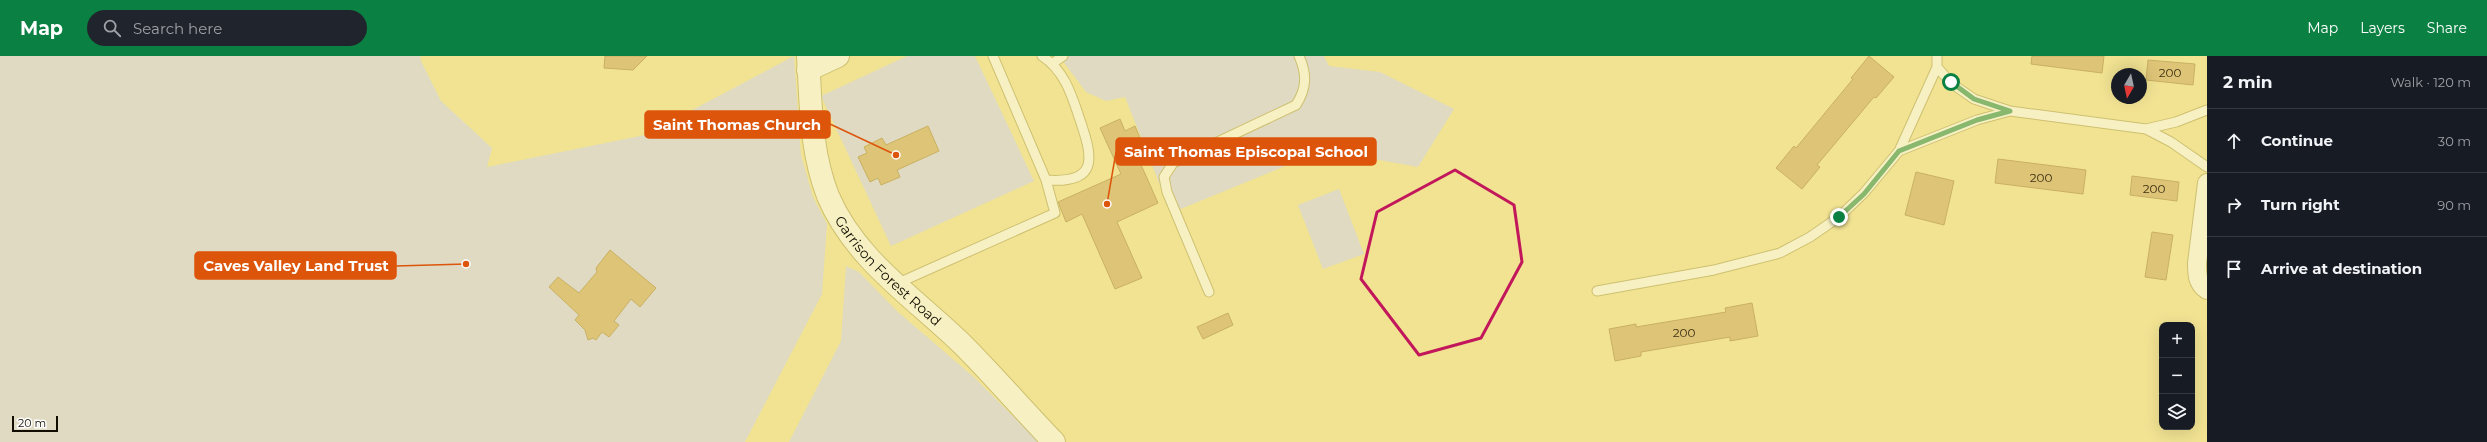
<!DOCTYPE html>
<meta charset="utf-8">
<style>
:root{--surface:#171b24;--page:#20242c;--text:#f1f3f6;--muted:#9ea1a6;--line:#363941;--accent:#0b8043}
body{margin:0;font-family:Montserrat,sans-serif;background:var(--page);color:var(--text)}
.controls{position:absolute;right:12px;bottom:12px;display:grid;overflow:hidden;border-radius:8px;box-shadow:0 4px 16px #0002}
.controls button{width:36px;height:36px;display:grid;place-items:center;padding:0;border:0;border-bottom:1px solid var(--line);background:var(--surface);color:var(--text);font:20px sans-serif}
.compass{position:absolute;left:2111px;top:12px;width:36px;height:36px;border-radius:50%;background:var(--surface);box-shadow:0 4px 16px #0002;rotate:189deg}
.scale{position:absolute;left:12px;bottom:10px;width:46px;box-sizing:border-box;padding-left:4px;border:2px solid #110d00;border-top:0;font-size:11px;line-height:14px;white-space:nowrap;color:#110d00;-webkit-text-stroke:3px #fff;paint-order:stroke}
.stop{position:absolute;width:12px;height:12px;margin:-9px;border:3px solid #0b8043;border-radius:50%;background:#fff}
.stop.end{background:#0b8043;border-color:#fff;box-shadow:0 1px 4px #0008}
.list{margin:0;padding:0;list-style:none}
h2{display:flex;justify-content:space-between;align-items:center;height:52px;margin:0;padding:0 16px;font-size:17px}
h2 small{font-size:13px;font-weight:400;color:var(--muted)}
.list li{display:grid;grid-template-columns:26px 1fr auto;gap:12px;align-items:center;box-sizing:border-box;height:64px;padding:0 16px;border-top:1px solid var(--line)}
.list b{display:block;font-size:15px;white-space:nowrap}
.list em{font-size:13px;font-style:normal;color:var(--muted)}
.icon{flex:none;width:22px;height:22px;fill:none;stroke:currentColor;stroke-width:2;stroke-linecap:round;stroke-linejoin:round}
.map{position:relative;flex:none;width:2207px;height:386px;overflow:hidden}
header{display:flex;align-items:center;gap:24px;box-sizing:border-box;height:56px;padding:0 20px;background:var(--accent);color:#fff}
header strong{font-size:19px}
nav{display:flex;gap:22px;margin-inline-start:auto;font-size:14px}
.search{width:280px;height:36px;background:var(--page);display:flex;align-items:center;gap:10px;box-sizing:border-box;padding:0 14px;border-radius:22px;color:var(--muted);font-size:15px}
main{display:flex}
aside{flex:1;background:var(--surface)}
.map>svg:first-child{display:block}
</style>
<header>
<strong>Map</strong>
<div class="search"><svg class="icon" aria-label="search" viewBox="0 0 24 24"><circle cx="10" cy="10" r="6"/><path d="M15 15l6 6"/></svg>Search here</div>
<nav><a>Map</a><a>Layers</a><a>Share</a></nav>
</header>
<main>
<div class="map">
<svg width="2207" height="386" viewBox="0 0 2207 386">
<rect width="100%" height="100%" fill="#f1e392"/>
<path fill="#c9cffa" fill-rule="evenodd" d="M0,0H421L420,3L441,45L492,92L487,111L645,79L794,0L801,99L813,141L827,168L822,238L745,386H0Z
M907,0H975L1034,125L891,190L821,40ZM928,70L939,94L897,114L900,121L882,129L878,122L870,126L859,101L867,97L864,90L882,82L886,89Z
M1059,0H1324L1329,10L1380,16L1454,53L1418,111L1324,94L1171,157L1125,41L1106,45L1086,36Z
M1339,133L1364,198L1323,213L1298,149Z
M846,210L859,216L898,256L975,322L1039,386H789L841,285Z"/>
<path fill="#c89e57" stroke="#997127" d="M605,0H647L633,14L604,12Z
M1869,0L1894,21L1876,42L1874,41L1817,109L1820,111L1802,133L1776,112L1794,90L1796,92L1853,23L1851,22Z
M2032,0H2104L2102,17L2031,8Z
M2148,4L2195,8L2193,29L2146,24Z
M1120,63L1125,75L1135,70L1143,89L1134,93L1158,147L1117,166L1142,222L1115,233L1082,158L1066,166L1058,146L1121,118L1100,72Z
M928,70L939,95L897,114L900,121L881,129L878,122L870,126L858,101L867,97L864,91L882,82L886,89Z
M1998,103L2086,114L2083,138L1995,127Z
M1916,116L1954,125L1944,169L1905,159Z
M2132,120L2179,126L2177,145L2130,139Z
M2152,176L2173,179L2166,224L2145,221Z
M610,194L656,232L640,251L631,243L614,265L619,269L609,281L602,276L596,284L593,282L588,284L585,274L575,264L579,259L549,231L558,221L579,237L597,216L596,212Z
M1752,247L1758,280L1730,285V281L1641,296V300L1615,305L1609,273L1636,268V271L1726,256L1725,252Z
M1228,257L1233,269L1203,283L1197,271Z"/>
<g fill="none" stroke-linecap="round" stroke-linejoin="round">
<defs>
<path id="lane" d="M993,0L1046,124C1099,128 1093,102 1080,64C1072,40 1065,15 1042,0
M1937,0V11L1951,27L1974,43L2010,55L2146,73L2176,66L2207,54
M1053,7L1063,0
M2146,73L2171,86L2207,111
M1899,95L1937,11
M896,228L1055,157L1046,124
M1597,235L1714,214L1780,197L1810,181L1839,161L1864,137L1899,95L1977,64L2010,55
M1209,236L1167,136L1164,121L1173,107L1296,49C1307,32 1307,18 1299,0"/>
<path id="street" d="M2207,127L2197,207C2197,218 2197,227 2207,234"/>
<g id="secondary">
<path id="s1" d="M808,0C811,48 810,94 828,140C855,204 915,242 963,289C994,320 1023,354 1054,386"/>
<path d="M808,14L838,0"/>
</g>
</defs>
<use href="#lane" stroke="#a49546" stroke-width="11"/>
<use href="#street" stroke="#a49546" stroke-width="20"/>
<use href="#secondary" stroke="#a49546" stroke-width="24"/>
<use href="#lane" stroke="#fff" stroke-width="9"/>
<use href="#street" stroke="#fff" stroke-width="18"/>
<use href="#secondary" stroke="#fff" stroke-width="22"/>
</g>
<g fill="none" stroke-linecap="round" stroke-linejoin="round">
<path stroke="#0b8043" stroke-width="5" d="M1839,161L1864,138L1899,95L1977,64L2010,55L1974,43L1951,26"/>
</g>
<path d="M0 0H2207V386H0ZM1455,114L1514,149L1522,206L1481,282L1419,299L1361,223L1377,156Z" fill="#f1e392" fill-opacity=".55" fill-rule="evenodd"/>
<path fill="none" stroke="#c2185b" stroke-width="3" stroke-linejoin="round" d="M1455,114L1514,149L1522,206L1481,282L1419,299L1361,223L1377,156Z"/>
<g text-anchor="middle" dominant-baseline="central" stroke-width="3" stroke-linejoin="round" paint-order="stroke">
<g font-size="12" fill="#3f3116">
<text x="2170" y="16">200</text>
<text x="2041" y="121">200</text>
<text x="2154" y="132">200</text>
<text x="1684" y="276">200</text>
</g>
<g font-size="14" fill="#110d00" stroke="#fff">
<text stroke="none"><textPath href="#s1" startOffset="239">Garrison Forest Road</textPath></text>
</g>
</g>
<path fill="none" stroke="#dd550b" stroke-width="1.5" d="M896 99L830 68M1107 148L1116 96M466 208L396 210"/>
<g fill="#dd550b" stroke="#fff" stroke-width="1.5">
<circle cx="896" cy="99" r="4"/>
<circle cx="1107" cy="148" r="4"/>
<circle cx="466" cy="208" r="4"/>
</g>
<g fill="#dd550b" stroke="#dd550b" stroke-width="1.5">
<rect x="645" y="55" width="185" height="27" rx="4"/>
<rect x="1116" y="82" width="260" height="27" rx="4"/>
<rect x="195" y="196" width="201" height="27" rx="4"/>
</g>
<g font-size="15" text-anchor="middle" font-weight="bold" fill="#fff">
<text x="737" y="74">Saint Thomas Church</text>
<text x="1246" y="101">Saint Thomas Episcopal School</text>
<text x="296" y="215">Caves Valley Land Trust</text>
</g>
</svg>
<div class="controls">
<button>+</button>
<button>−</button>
<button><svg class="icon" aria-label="layers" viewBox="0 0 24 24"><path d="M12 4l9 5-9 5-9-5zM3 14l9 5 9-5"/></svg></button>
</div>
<svg class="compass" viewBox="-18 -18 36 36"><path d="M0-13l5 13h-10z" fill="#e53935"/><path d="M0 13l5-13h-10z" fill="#9ea1a6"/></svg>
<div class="scale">20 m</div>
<div class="stop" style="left:1951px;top:26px"></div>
<div class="stop end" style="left:1839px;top:161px"></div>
</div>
<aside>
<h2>2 min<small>Walk · 120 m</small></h2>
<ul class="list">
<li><svg class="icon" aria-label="ahead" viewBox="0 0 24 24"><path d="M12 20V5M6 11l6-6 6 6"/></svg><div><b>Continue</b></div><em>30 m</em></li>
<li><svg class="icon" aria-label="right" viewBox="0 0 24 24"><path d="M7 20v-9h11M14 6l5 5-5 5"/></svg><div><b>Turn right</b></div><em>90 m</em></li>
<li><svg class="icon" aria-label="arrive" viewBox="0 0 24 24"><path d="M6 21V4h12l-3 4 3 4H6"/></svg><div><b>Arrive at destination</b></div></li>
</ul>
</aside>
</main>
